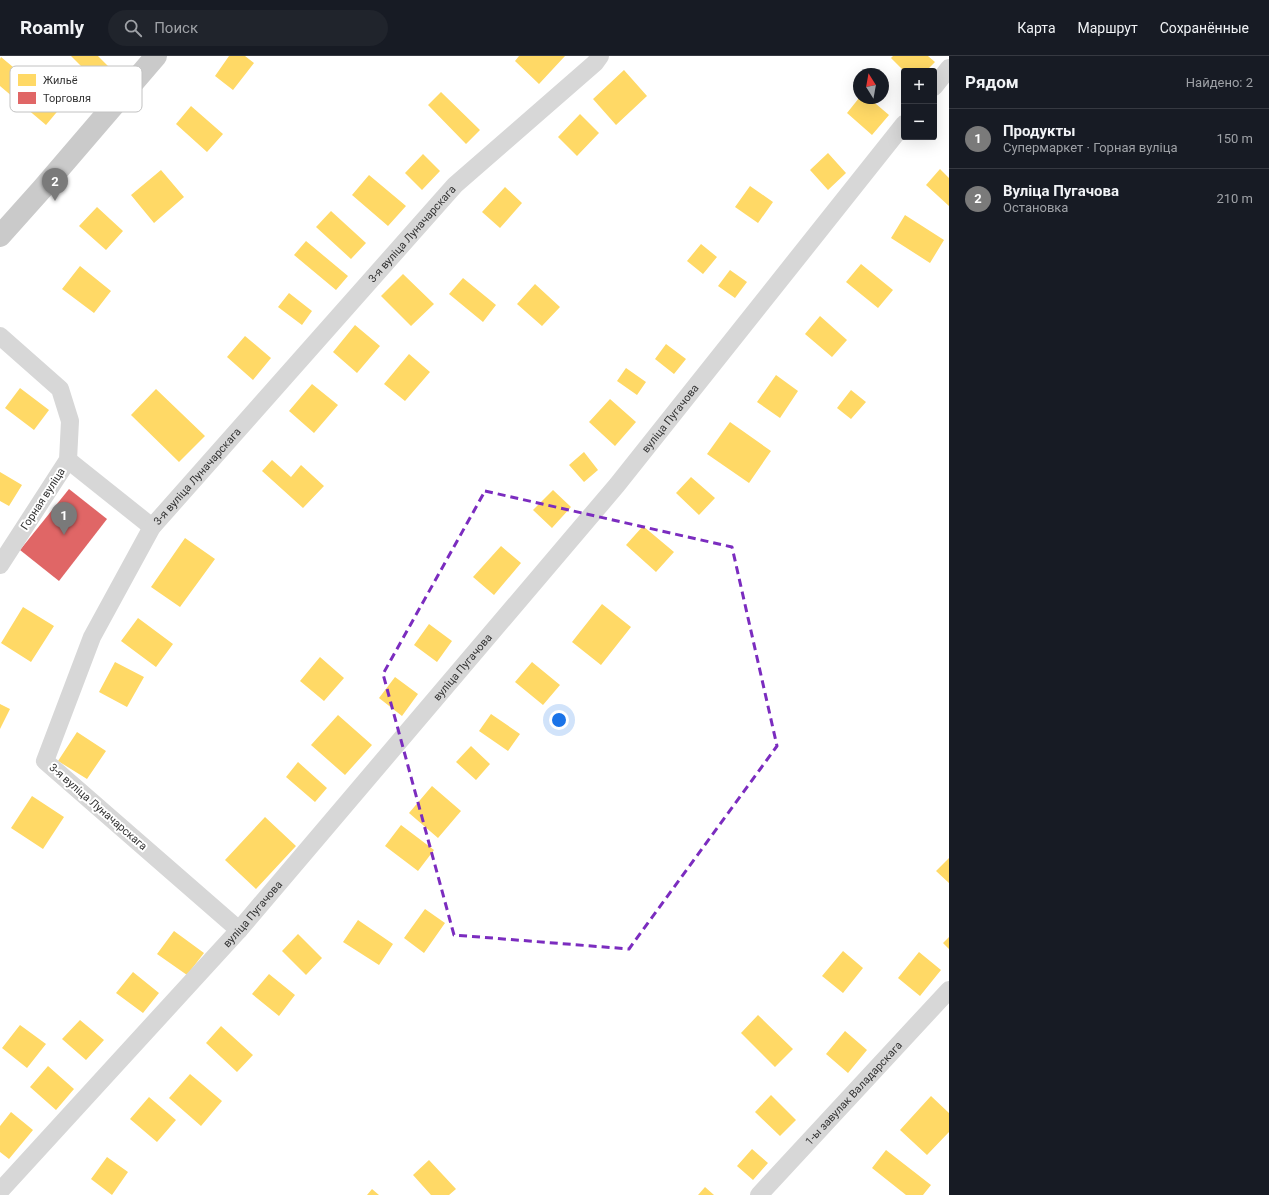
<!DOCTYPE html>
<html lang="ru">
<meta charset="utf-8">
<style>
:root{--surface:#171b24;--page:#20242c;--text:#f1f3f6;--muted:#9ea1a6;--line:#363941;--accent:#7a7a7a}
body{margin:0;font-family:Roboto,sans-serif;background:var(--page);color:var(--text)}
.controls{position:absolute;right:12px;top:12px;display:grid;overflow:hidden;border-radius:4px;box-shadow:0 4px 16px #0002}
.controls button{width:36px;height:36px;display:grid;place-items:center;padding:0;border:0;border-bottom:1px solid var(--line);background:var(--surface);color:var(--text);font:20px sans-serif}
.compass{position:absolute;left:853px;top:12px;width:36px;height:36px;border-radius:50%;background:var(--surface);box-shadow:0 4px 16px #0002;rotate:349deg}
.you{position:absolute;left:559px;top:664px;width:14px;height:14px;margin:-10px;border:3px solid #fff;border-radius:50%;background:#1a73e8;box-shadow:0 0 0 6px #1a73e833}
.badge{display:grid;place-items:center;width:26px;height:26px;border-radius:50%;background:var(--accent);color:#fff;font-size:13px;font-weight:700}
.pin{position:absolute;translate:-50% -33px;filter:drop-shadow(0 1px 2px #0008)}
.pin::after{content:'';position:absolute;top:21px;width:14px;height:12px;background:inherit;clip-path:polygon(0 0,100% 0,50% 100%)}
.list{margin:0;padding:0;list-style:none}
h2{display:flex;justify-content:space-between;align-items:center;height:52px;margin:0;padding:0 16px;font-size:17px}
h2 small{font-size:13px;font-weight:400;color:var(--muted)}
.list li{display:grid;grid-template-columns:26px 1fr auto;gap:12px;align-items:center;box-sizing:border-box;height:60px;padding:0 16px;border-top:1px solid var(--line)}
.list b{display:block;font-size:15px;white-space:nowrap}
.list p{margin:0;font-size:13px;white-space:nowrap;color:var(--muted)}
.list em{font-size:13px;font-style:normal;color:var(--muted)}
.icon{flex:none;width:22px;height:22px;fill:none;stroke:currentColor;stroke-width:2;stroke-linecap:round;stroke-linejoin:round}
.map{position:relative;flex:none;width:949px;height:1139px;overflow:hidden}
header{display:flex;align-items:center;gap:24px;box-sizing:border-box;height:56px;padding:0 20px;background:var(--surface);border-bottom:1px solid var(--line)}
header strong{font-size:19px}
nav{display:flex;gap:22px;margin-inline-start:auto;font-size:14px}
.search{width:280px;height:36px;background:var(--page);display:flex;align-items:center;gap:10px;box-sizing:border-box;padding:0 14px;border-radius:22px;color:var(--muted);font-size:15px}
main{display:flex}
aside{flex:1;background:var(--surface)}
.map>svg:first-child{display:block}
</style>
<header>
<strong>Roamly</strong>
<div class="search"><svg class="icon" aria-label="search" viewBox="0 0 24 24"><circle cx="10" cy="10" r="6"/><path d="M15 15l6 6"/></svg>Поиск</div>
<nav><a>Карта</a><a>Маршрут</a><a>Сохранённые</a></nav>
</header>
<main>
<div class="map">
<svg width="949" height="1139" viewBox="0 0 949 1139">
<rect width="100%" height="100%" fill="#fff"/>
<path fill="#ffd966" d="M71,0H98L108,10L94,23Z
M229,0H245L254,7L233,34L215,20Z
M519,0H565L539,28L515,5Z
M893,0H928L935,6L926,15H904L891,2Z
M1,1L61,51L46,69L0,30V3Z
M624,14L647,40L616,69L593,43Z
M441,36L480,74L466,88L428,49Z
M859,42H869L889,59L872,79L847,57Z
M191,50L223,78L207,96L176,68Z
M580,58L599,77L577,100L558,81Z
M828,97L846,117L828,134L810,114Z
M423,98L440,115L422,134L405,117Z
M940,113L949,122V150L926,129Z
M161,114L184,141L154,167L131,139Z
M369,119L406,150L388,170L352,139Z
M750,130L773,146L758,167L735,151Z
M505,131L522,147L500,172L482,156Z
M97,151L123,175L106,194L79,170Z
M331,155L366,187L351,203L316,171Z
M905,159L944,184L930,207L891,182Z
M306,185L348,220L336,234L294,199Z
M701,188L717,201L703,218L687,205Z
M861,208L893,234L878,252L846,226Z
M80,210L111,235L94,257L62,233Z
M730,214L747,226L735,242L718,230Z
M403,218L434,248L411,270L381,240Z
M463,222L496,249L483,266L449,238Z
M535,228L560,251L542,270L517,248Z
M289,237L312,255L302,269L278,251Z
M820,260L847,284L832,301L805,278Z
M355,269L380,290L357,317L333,296Z
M245,280L271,302L253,324L227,301Z
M666,288L686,303L674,318L655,303Z
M409,298L430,316L405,345L384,328Z
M626,312L646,326L637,339L617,325Z
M776,319L798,335L780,362L757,346Z
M312,328L338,349L314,377L289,355Z
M20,332L49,354L34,374L5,352Z
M156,333L205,380L179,406L131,359Z
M851,334L866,346L851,363L837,352Z
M610,343L636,366L615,390L589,366Z
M730,366L771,395L749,427L707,398Z
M584,396L598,414L584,426L569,409Z
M272,404L291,421L301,409L324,430L303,452L262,415Z
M0,416L22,429L9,450L0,445Z
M691,421L715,442L699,459L676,437Z
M553,434L571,451L552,472L533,454Z
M643,470L674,496L656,516L626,489Z
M185,482L215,503L180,551L151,531Z
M501,490L521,507L494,539L473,521Z
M602,548L631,571L601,609L572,586Z
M23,551L54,570L31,606L1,587Z
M138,562L173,588L156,611L121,585Z
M429,568L452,585L437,606L414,589Z
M320,601L344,622L324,645L300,625Z
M115,606L144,621L127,651L99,636Z
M532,606L560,629L543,649L515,626Z
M395,621L418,638L402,660L379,642Z
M0,648L10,653L0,673Z
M491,658L520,678L508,695L479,675Z
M338,659L372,689L345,719L311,689Z
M77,676L106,695L87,723L58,705Z
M471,690L490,708L476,724L456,706Z
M298,706L327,732L315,746L286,721Z
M432,730L461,755L438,782L409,757Z
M32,740L64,761L43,793L11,772Z
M265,761L296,790L256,833L225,804Z
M401,769L434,794L418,815L385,790Z
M949,802V827L936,815Z
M425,853L445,867L424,897L404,882Z
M358,864L393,888L379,909L343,886Z
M174,875L204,897L187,919L157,898Z
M298,878L322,902L306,919L282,895Z
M949,881V893L943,887Z
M843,895L863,912L843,937L822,920Z
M919,896L941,914L920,940L898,922Z
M133,916L159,937L143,957L116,937Z
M269,918L295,939L279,960L252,938Z
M758,959L793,993L775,1011L741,977Z
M80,964L104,984L86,1004L62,983Z
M20,969L46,988L27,1012L2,992Z
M221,970L253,999L237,1016L206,987Z
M845,975L867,994L848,1017L826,998Z
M48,1010L74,1033L56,1054L30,1031Z
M190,1018L222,1045L201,1070L169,1042Z
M771,1039L796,1064L780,1080L755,1056Z
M931,1040L949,1057V1076L927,1099L900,1074Z
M149,1041L176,1064L157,1086L130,1063Z
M11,1056L33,1074L9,1103L0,1096V1070Z
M752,1093L768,1107L753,1124L737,1110Z
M886,1094L931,1129L923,1139H906L872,1112Z
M107,1101L128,1116L112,1139L91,1123Z
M429,1104L456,1133L449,1139H431L413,1119Z
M705,1131L714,1139H698Z
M372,1133L379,1139H367Z"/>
<path fill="#e06666" d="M69,433L107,463L59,525L20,494Z"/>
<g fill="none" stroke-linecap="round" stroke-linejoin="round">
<g stroke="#d7d7d7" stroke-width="18">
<path d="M934,31L949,12"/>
<path d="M0,280L60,333L70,365L68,404L0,509"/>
<path d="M68,404L152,471"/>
<path id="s1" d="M239,874L45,705L92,581L152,471L455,129L595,7L600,0"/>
<path id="s2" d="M0,1135L239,874L617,429L904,68"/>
<path id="s3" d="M759,1139L949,934"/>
</g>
<path stroke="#cacaca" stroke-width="22" d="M0,180L42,133L156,0"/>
</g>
<path fill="none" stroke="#7b2cbf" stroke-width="3" stroke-dasharray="8 5" stroke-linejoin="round" d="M485,435L732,491L777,690L629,893L454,879L383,618Z"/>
<g text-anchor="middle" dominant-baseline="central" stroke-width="4" stroke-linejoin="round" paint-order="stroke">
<g font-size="11" fill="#333" stroke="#fff">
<text stroke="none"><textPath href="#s1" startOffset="907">3-я вуліца Луначарскага</textPath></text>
<text stroke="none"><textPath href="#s2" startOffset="1023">вуліца Пугачова</textPath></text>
<text stroke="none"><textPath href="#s1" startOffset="583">3-я вуліца Луначарскага</textPath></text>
<text transform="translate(43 443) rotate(-57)">Горная вуліца</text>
<text stroke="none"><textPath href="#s2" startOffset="699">вуліца Пугачова</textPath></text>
<text transform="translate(98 751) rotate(41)">3-я вуліца Луначарскага</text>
<text stroke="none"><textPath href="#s2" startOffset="375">вуліца Пугачова</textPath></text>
<text stroke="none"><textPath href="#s3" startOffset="139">1-ы завулак Валадарскага</textPath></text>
</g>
</g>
<rect x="10" y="10" width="132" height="46" rx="6" fill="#fff" stroke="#c2c2c2" stroke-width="1"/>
<rect x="18" y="18" width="18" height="12" fill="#ffd966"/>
<rect x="18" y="36" width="18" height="12" fill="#e06666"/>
<g font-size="11" fill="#333">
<text x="43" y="28">Жильё</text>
<text x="43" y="46">Торговля</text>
</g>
</svg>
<div class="controls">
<button>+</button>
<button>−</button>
</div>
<svg class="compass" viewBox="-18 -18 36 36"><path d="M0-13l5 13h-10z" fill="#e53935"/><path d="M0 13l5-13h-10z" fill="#9ea1a6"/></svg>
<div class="you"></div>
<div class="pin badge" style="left:64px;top:479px">1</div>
<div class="pin badge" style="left:55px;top:145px">2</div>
</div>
<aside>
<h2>Рядом<small>Найдено: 2</small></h2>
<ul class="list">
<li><span class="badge">1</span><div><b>Продукты</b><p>Супермаркет · Горная вуліца</p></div><em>150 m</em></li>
<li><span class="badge">2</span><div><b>Вуліца Пугачова</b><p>Остановка</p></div><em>210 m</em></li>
</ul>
</aside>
</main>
